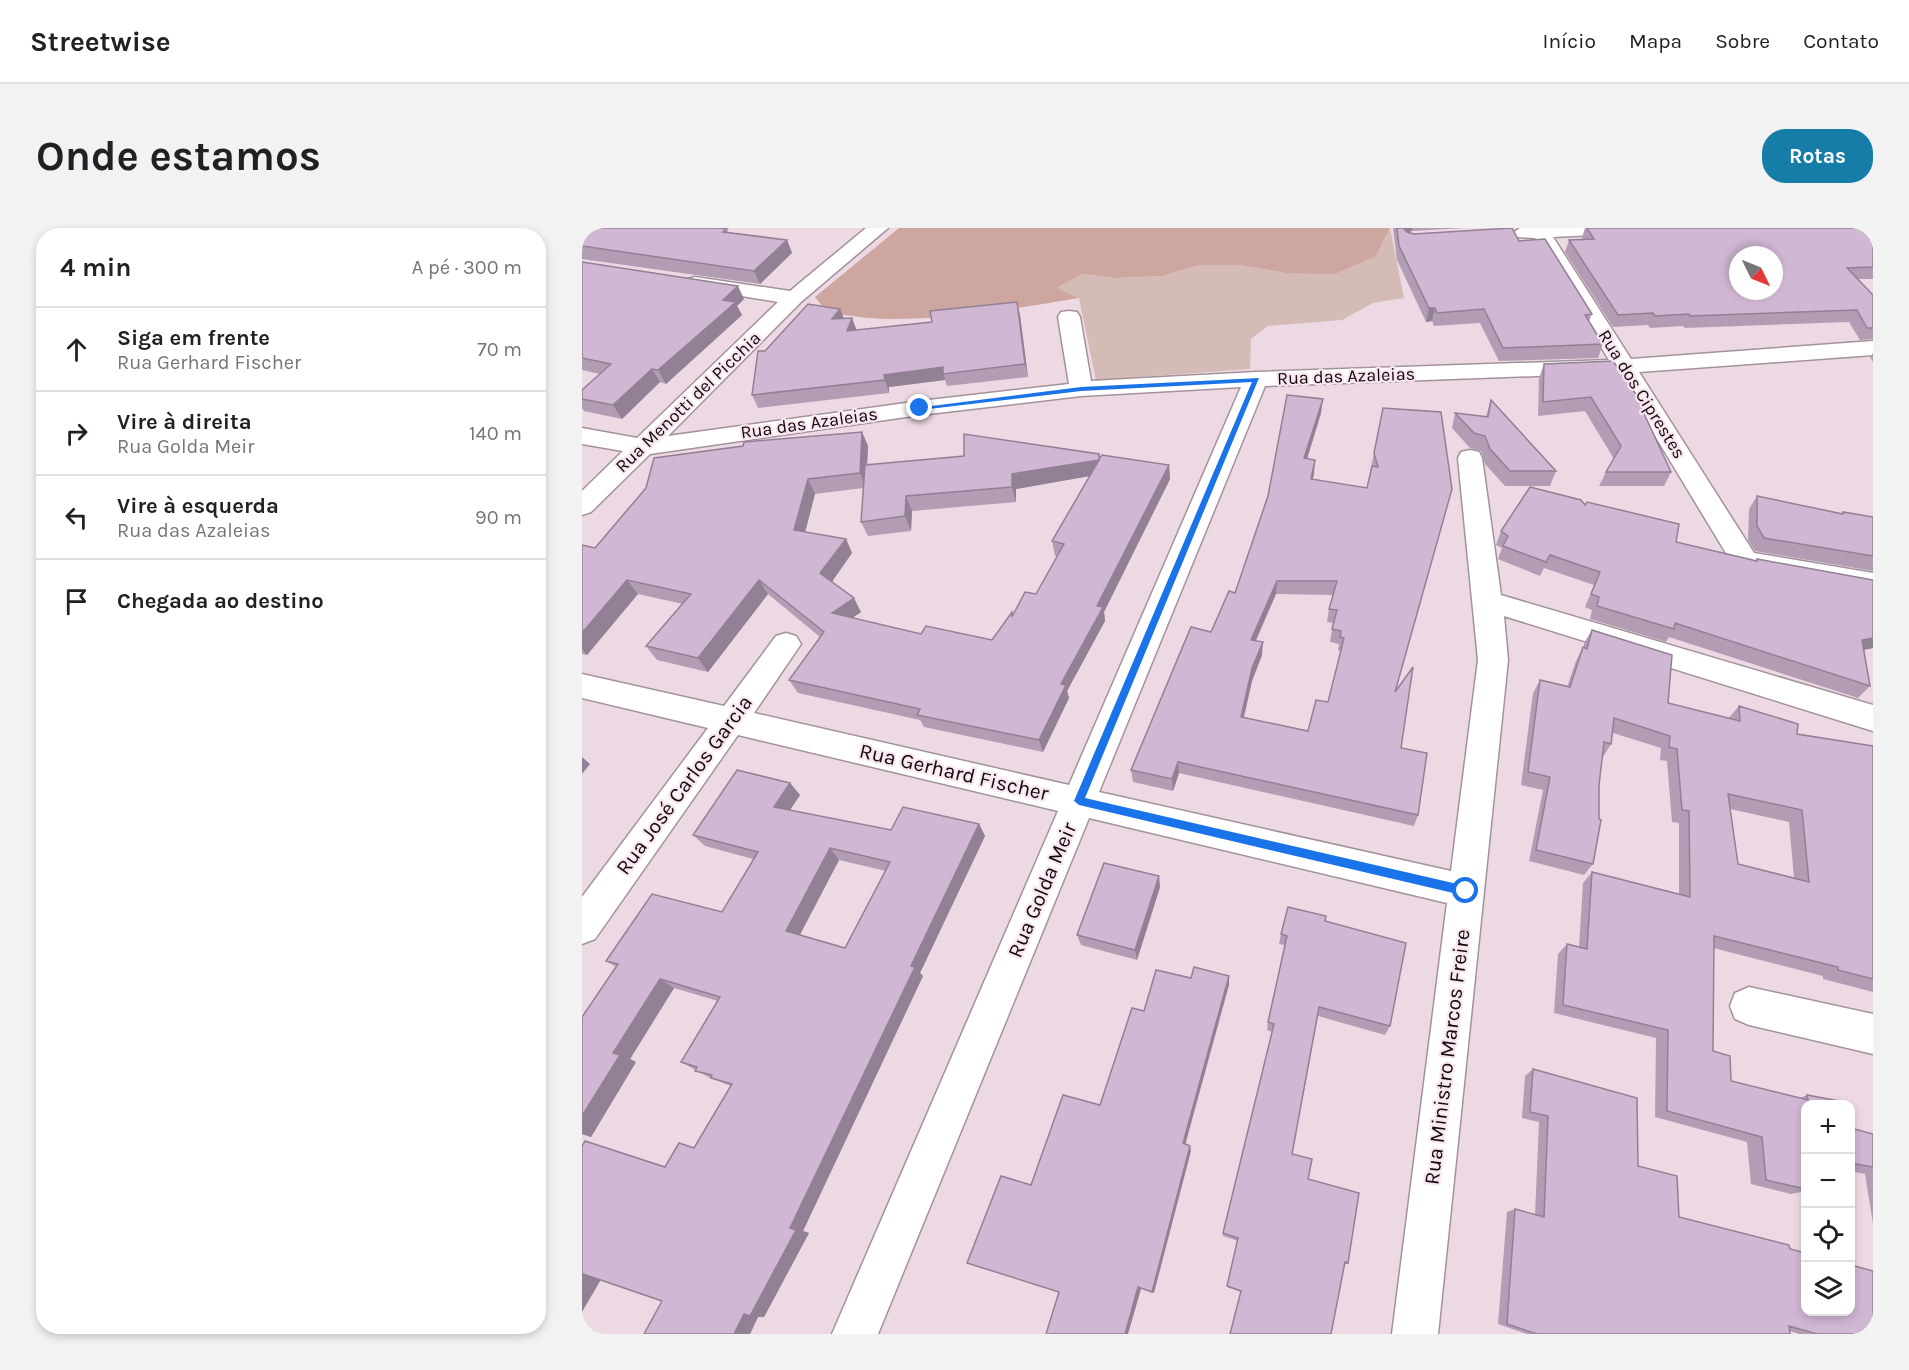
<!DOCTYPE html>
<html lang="pt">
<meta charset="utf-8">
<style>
:root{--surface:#fff;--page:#f2f2f2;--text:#202124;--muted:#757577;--line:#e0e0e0;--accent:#167da8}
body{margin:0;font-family:Karla,sans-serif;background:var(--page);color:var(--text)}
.controls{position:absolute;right:18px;bottom:18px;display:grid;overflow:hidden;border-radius:12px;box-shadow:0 3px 9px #0003}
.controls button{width:54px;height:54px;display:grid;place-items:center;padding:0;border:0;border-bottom:2px solid var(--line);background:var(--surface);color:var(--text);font:30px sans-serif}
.compass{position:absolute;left:1147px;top:18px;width:54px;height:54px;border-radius:50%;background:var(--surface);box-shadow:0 3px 9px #0003;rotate:133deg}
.stop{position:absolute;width:18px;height:18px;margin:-14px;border:4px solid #1a73e8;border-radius:50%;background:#fff}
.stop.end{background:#1a73e8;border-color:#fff;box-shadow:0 2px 6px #0008}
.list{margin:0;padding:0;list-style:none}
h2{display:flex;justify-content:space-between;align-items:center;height:78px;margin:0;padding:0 24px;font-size:26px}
h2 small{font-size:20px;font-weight:400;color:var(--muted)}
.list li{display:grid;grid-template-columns:39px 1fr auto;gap:18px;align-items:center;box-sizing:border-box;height:84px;padding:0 24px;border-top:2px solid var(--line)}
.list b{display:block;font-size:22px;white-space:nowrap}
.list p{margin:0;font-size:20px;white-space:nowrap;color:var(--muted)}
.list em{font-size:20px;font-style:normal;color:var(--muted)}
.icon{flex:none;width:33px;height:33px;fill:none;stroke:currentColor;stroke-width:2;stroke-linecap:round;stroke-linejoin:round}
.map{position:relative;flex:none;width:1291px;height:1106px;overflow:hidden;border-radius:24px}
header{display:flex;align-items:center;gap:36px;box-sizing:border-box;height:84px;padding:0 30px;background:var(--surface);border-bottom:2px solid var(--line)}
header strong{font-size:28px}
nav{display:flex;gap:33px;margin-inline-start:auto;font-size:21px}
.intro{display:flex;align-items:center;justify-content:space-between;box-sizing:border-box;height:144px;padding:0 36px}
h1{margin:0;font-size:42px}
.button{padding:15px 27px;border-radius:24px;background:var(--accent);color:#fff;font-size:21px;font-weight:700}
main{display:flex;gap:36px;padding:0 36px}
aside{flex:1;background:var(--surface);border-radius:24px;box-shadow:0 3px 9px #0003}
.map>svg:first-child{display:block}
</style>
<header>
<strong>Streetwise</strong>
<nav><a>Início</a><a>Mapa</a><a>Sobre</a><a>Contato</a></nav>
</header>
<div class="intro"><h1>Onde estamos</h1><a class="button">Rotas</a></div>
<main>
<aside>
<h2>4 min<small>A pé · 300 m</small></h2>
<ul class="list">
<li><svg class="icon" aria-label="ahead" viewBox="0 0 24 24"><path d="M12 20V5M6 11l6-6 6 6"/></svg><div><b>Siga em frente</b><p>Rua Gerhard Fischer</p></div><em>70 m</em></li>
<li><svg class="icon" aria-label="right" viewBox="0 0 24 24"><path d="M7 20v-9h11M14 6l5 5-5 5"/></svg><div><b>Vire à direita</b><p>Rua Golda Meir</p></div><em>140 m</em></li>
<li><svg class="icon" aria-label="left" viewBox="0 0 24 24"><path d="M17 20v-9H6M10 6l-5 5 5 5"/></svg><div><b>Vire à esquerda</b><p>Rua das Azaleias</p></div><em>90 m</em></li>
<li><svg class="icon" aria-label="arrive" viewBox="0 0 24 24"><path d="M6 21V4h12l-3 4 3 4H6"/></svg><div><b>Chegada ao destino</b></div></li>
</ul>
</aside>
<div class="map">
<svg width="1291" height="1106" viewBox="0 0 1291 1106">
<rect width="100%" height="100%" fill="#edd9e3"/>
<path fill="#d5bbb6" d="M808,0L822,70L791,75L760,92L686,98L669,111L668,141L514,152L497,70L475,60L500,46L533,50L580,48L617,37H657L704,45L794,28Z"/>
<path fill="#cda69f" d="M317,0H808L794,28L753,46L704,45L657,37H617L580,48L533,50L500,46L475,60L497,70C433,81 370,91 306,91C286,91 266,87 246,85L233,69Z"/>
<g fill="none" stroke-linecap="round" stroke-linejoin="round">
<defs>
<path id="minor" d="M284,0H306L219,74L86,208L338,173L487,156L476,89L479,84L487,83L495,84L498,89L509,153L674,144L1027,132L953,10L934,9L931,5L938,0H1042L1039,4L1032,6L971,9L1049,131L1291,113V127L1057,144L1172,325L1291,345V365L1153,340L1035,145L683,158L517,564L869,643L896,432L876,230L879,224L888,222L897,224L900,230L919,367L1291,477V503L922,388L926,432L856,1106H810L865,675L507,590L296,1106H250L476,583L156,507L13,711L0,716V669L126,500L0,470V446L142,478L194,408L204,405L214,408L219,416L172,485L487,557L659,159L499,168L338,187L68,226L9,284L0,287V263L41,223L0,216V200L55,210L196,74L106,59L103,55L106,51L113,49L208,63Z
M1167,759L1291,786V826L1167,797L1153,791L1148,778L1153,765Z"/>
</defs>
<use href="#minor" stroke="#a4929b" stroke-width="3"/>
<use href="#minor" fill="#fff" fill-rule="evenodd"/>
</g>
<path fill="#b39db5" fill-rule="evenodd" d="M811,0H883L830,3L826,4L832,6L937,13L1010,86L1007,93L1021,116L1016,130L917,133L898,95L852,98L850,93L844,94L815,32Z
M1003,0H1291V51H1276L1291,67V111L1278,112L1267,94L1103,100L1101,98L1068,100L1066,97L1031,99L983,24L987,12L1001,11L1000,10Z
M145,1L146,4L205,12L210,25L178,56L0,31V3Z
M0,34L162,71L155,78L160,87L84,156L78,154L40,191L2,183L0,180V162L18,146L0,142Z
M438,87L446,149L365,158L363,152L307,159V165L176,180L170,167L183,123L262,91L270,90L274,102Z
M1291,125V134L1288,129Z
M962,136L1064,181L1062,186L1089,244L1082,258H1017L1024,244L1032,231L1003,183L956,188L957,150Z
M909,172L974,243L968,258H923L903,236L899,223L888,220L870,200L873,185L904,188Z
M801,180L814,463L819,520L836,587L832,598L597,545L591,563L551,554L549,542L629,404L653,365L686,268L739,185L725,231L732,246L730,252L785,260ZM694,366L751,367L747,381L745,394L751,395L748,414L757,416L756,422L759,423L746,474L726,503L662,489L670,453L680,427L674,413Z
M280,204L286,218L285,237L517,226L518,230L587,237L588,251L522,384L523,393L485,463L487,470L461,524L342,499L338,492L216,465L207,452L238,409L186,366L126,444L75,432L64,418L101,376L56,366L5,427L0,426V317L13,320ZM508,248L470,313L473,328H475L454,366L431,387L430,384L410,412L339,406L270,390L279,384L250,354L270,325L264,311L223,304L233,266L281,260L279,294L286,308L329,303L330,283L434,274V261Z
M1175,268L1259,286L1261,284L1291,289V343L1173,323L1166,312L1167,281Z
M1003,277L1094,314L1173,333L1175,331L1291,420L1282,422L1288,458L1276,470L1087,409L1084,414L1008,391L1010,382L1003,379L1012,357L962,340L958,348L916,331L920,320L914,317L919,303Z
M1010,402L1086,475L1146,491L1157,478L1215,506L1291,518V764L1241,751V748L1131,720V823L1149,853L1218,870L1225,867L1268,875L1224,876V934L1222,933L1224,946V963L1209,966L1169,956L1165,914L1073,889L1074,810L972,785L976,726L985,716L997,719L1001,655L1010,644L1097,666V595L1090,594L1085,533L1078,532L1079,520L1031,505L1029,516L1021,529H1020L1011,636L1002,647L947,633L961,562L939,557L951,465L958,452L985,459L994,433L1001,419L1002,420V415ZM1148,581L1207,594L1212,650L1156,636Z
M208,555L218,567L208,582L309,602L397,596L403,608L338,745L341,748L221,1003L227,1005L182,1089H176L168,1106H62L80,1073L83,938L112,920L149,858L128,850L99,834L136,773L92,760L48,831L54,834L9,909L0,906V789L34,739L24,733L140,684L171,631L123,618L111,607ZM257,632L304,643L263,720L218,707Z
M578,659L555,732L499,717L495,707Z
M743,693L808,798L803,807L736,788L710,926L726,951L766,1035L762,1037L659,1064L645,1059L656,1013L641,1008V1005L690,804L685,802L686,794L703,717L697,716L699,706Z
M951,841L1056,938L1097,989L1208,1021L1291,1106H1217L1208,1103V1106H945L916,1096L925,984L933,981L953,987L957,894L940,890L943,848Z
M1269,877L1272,901L1291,906V996L1283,946L1269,943Z"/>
<path fill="#928094" d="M820,0H830V3L821,6Z
M205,12L210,25L178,56L172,43Z
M156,58L162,71L155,78L160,87L84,156L76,142L141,72Z
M435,74L438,87L446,149L443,136Z
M847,80H853L850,93L844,94Z
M258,81L263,93L250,91Z
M270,90L275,103H265Z
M361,139L363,152L307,159V165L303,152L302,147Z
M70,141L78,154L40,191L31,177Z
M741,171L739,185L721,244L722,230Z
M280,204L286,218L284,260L278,245Z
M517,232L519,246L434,261V274L430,259V246Z
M733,232L732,246L727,265L729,251Z
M587,237L588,251L522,384L523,393L485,463L487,470L461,524L457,512L479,456L515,378Z
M226,251L233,266L220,316L212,302Z
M324,268L330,283L329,303L323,288Z
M264,311L270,325L246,359L238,345Z
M45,352L56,366L5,427L0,421V405Z
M177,352L186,366L126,444L116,430Z
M695,353L694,366L668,425L669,412Z
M272,370L279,384L257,399L250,385Z
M1291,410V420L1269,424L1280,412Z
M681,414L680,427L670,453L659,501V489L670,440Z
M0,529L8,536L0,546Z
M596,534L597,545L591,563L590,551Z
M208,555L218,567L202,591L192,579Z
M397,596L403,608L338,745L341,748L221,1003L227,1005L182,1089H176L168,1106H152L208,1000L329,738Z
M248,620L257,632L215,712L204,703Z
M577,648L578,659L555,732L553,722Z
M647,748V757L602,921L601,915Z
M78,751L92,760L48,831L54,834L9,909L0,906V888L31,825Z
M608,918L609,923L572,1065L570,1064Z
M1,1046L21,1048L0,1084V1048Z
M556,1059L559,1061L546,1106H543Z"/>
<path fill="#d0b7d3" stroke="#928094" stroke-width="1.5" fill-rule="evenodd" d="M4,0H137L145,1L141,4L205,12L172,43L0,18V3Z
M815,0H821L825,4L832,6L930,0L937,13L963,11L1010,86L1003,87L1021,116L921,120L902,81L855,85L853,80H847L817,18Z
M1005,0H1291V39L1265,40L1291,67V100H1285L1275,82L1108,88L1107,86L1073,88L1071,85L1036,87L987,12L1012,11ZM1156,27H1192V63H1156Z
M0,34L156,58L141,72L154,74L76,142L70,141L31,177L0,171V162L29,136L0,130Z
M435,74L443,136L361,146V139L302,147L303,152L170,167L176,123H183L226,76L258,81L250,91L270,90L265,103L350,94L348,83Z
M1031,133L1064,181H1060L1089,244H1024L1039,218L1009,169L961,174L962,136Z
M705,167L741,171L722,230L733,232L729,251L785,260L790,238L796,239L792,225L801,180L859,184L870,261L813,464L831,439L819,520L845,525L836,587L596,534L590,551L549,542L609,399L629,404L647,363L653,365L686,268ZM695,353H755L747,381L755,382L750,401L759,403L758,409L762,410L746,474L734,472L726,503L659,489L670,440L681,414L669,412Z
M909,172L974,243H928L908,221L903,208L892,205L873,185L906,189Z
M280,204L278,245L226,251L212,302L264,311L238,345L272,370L250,385L339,406L344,398L410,412L430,384V389L443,364L454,366L482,316L470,313L517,232L430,246V259L324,268L323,288L279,294L283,237L382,228V206L517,226V231L520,227L587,237L515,378L521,379L479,456L484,457L457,512L335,487L338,481L207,452L242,404L177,352L116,430L64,418L109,366L45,352L0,405V317L13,320L64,260L72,230L161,218L162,214Z
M948,259L999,272L1003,277L1005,274L1097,296L1094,314L1175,333V331L1291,352V410L1280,412L1288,458L1093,395L1092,401L1015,378L1017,369L1009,366L1018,344L968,327L964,334L921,318L926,308L919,303Z
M1175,268L1261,286V284L1291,289V328L1182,310L1175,298Z
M1010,402L1090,427L1086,475L1158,493L1157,478L1216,496L1215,506L1291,518V751L1256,742V739L1132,708L1131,823L1148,828L1149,853L1226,872L1225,867L1268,875V876H1224V925H1220L1224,946V961L1184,952L1180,909L1085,883L1086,802L981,777L985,716L1005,721L1010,644L1108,669L1107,583L1100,582L1095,521L1087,519L1088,508L1032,490L1029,516L1022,514L1017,557V591L1019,592L1011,636L954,622L968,549L946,544L958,452L988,459L1001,419L1005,421ZM1146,566L1220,582L1227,654L1156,636Z
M155,542L208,555L192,579L309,602L321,579L397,596L329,738L333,739L208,1000L214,1002L168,1088L162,1086L152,1106H62L80,1073L1,1046L0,1048V918L3,913L83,939L97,915L112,920L150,856L129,850L130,847L113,843L115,839L99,834L138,769L78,751L31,825L38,827L0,888V789L36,736L24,733L70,666L140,684L176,624L111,607ZM248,620L308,634L263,720L204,703Z
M522,635L577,648L553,722L495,707Z
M706,679L744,688L743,693L824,715L808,798L737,779L710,926L730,931L726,951L777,965L766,1035L763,1034L749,1106H648L659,1063L645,1058L656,1010L641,1005L692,796L686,794L705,708L699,706Z
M612,739L647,748L601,915L608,918L570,1064L556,1059L543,1106H464L477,1064L385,1035L419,948L449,957L481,867L518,877L550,780L562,783L574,742L609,750Z
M951,841L1055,870L1056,938L1095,948L1097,989L1207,1017L1208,1021L1224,1025V1083H1269V1037L1291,1043V1106H1235L1207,1098L1208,1106H955L925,1096L933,981L962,989L966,888L948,884Z
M1269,877L1272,901L1291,906V939L1269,935Z"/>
<path fill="#1a73e8" d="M677,150L503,570L884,658L889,663L888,666L884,668L497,577L492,573L670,154L499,163L338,182L334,180L499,159Z"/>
<g text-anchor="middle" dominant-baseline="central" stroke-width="4.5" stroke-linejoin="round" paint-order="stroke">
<g font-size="18" fill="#100a0d" stroke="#fae6f0">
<text transform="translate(764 148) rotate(-2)">Rua das Azaleias</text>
<text transform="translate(1060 166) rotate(58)">Rua dos Ciprestes</text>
<text transform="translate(106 174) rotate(-44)">Rua Menotti del Picchia</text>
<text transform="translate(227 195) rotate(-8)">Rua das Azaleias</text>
</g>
<g font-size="21" fill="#100a0d" stroke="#fae6f0">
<text transform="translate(372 544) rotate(13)">Rua Gerhard Fischer</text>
<text transform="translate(102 557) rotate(-54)">Rua José Carlos Garcia</text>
<text transform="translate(460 662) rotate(-67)">Rua Golda Meir</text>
<text transform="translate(865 829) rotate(-83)">Rua Ministro Marcos Freire</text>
</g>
</g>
</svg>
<div class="controls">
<button>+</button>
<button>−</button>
<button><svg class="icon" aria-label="locate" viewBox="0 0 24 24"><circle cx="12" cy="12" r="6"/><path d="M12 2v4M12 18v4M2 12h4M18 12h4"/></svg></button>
<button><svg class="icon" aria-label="layers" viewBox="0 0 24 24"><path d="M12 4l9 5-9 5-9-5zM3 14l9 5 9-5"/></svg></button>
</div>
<svg class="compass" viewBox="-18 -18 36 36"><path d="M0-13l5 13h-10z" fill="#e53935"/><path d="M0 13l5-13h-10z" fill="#757577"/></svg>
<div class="stop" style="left:884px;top:663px"></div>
<div class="stop end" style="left:338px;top:180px"></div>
</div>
</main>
